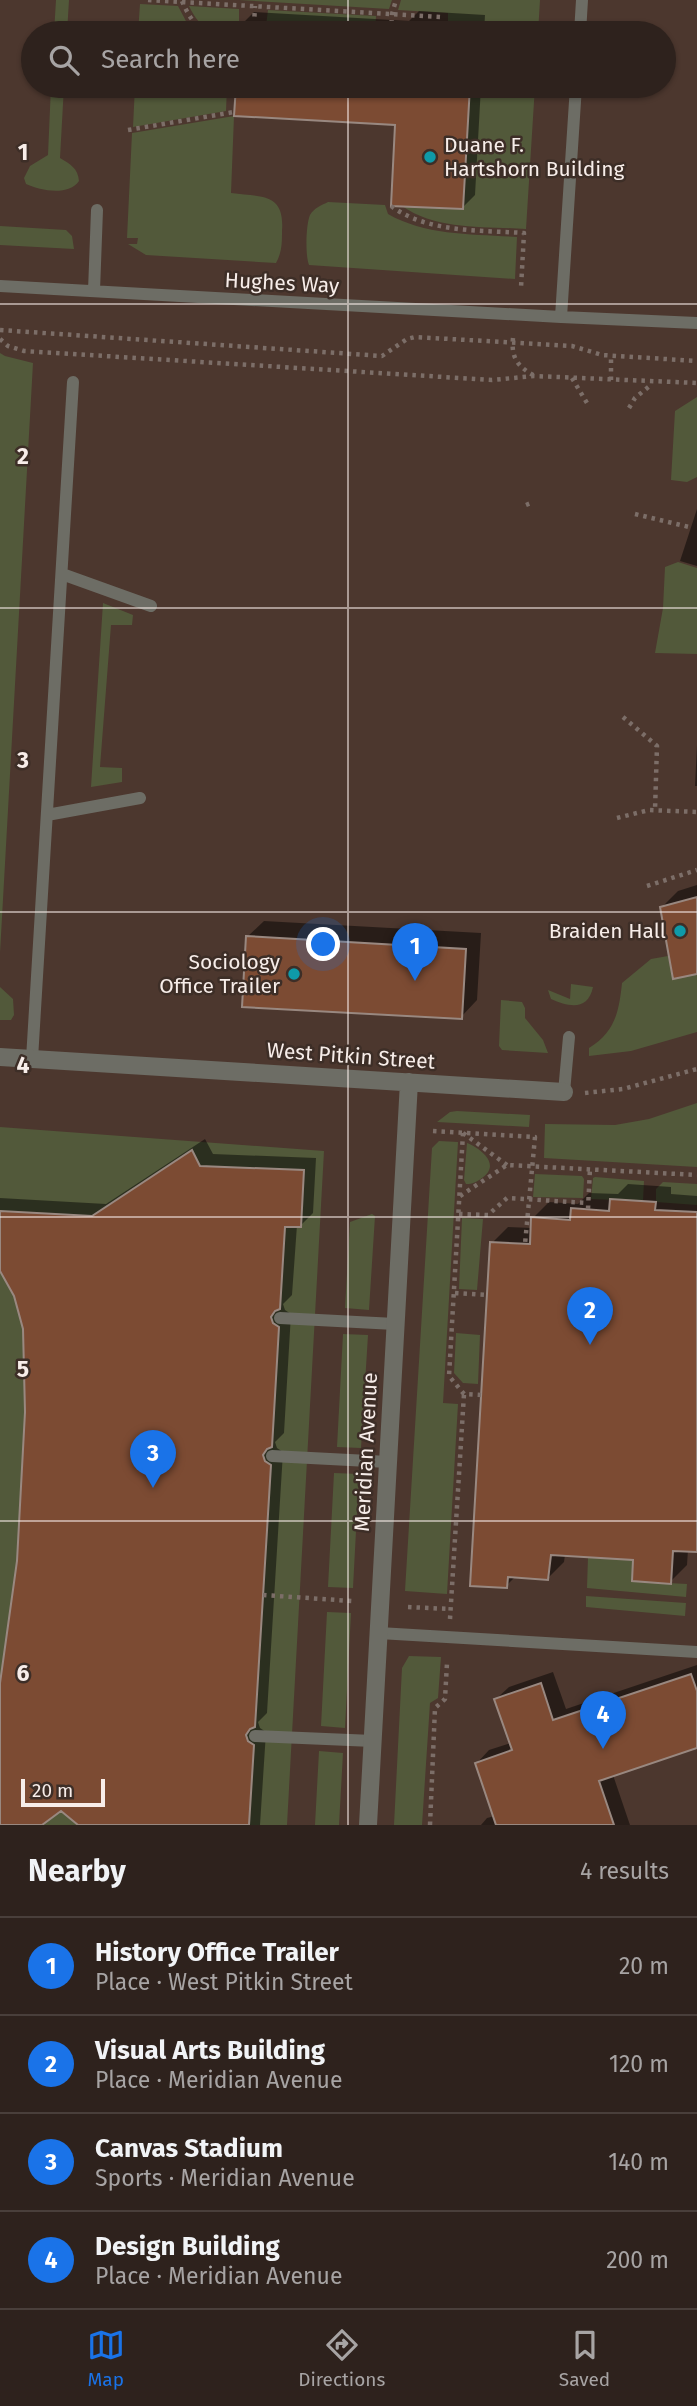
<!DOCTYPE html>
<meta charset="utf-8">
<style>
:root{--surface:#2e221d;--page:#362a26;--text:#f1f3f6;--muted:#a7a4a4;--line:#493f3b;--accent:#1a73e8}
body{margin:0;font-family:"Fira Sans",sans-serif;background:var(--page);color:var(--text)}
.scale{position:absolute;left:21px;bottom:18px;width:84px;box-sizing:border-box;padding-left:7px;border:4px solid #f7ede9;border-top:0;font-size:19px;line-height:24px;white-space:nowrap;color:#f7ede9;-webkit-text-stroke:5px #3d2e27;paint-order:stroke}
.you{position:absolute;left:324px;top:945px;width:24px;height:24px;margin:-18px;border:5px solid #fff;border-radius:50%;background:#1a73e8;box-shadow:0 0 0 10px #1a73e833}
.badge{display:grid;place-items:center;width:46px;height:46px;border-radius:50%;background:var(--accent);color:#fff;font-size:23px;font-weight:700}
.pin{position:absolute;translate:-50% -58px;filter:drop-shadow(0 2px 4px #0008)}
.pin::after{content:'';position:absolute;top:37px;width:24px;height:21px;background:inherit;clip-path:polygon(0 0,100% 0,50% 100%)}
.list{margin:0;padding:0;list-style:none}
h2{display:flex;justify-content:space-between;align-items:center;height:91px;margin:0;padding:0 28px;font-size:30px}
h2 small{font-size:23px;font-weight:400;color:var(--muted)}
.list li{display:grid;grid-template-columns:46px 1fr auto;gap:21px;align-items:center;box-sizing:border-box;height:98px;padding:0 28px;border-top:2px solid var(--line)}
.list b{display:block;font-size:26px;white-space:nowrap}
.list p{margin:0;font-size:23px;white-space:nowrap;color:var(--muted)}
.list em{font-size:23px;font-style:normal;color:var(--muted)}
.icon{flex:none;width:38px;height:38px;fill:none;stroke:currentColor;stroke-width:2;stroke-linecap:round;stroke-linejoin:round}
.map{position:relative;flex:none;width:697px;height:1825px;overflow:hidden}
.search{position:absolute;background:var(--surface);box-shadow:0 2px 5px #0004;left:21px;right:21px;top:21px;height:77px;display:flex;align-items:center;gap:18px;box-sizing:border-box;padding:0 24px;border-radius:38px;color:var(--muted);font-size:26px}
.sheet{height:483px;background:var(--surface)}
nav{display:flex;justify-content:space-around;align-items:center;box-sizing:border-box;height:98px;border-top:2px solid var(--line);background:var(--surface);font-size:19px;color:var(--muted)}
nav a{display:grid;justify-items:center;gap:4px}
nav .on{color:var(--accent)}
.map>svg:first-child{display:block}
</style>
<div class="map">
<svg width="697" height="1825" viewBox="0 0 697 1825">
<rect width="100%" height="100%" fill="#3d2e27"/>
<path fill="#4c372e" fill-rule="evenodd" d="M0,0H697V1825H0ZM33,33H664V86H33Z"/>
<path fill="#52593a" d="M56,0H69L67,33H54Z
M239,0H392L389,9Z
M401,0H540L538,33H473V27L448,25V13L398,10Z
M140,4L178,6L187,23L199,33H138Z
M189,6L239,9V33C212,33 201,31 189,6Z
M268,10L376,16L375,32L266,26Z
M51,86H64L60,158C70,164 78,168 79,181C69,196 41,191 26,184L24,178L30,166L48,155Z
M135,86H227L226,111L133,127Z
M470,86H535L526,229C485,226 438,231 402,206L463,209Z
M234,116L231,193C262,197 285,193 282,231C282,243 282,252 276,263L146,255L128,244H137L138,238H127L132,133Z
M328,202L385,205L388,214C426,236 474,234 517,237L515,279L309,265C305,255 306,224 310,215C314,208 322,205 328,202Z
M0,226L66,230L72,236L74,249L0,245Z
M0,353L5,356L33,363L0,953Z
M697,397V477L687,482L671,480L675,411Z
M678,562L697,568V654L655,653L663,608L665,567Z
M103,603L133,615L132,625H111L100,767L122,768V782L91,787Z
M668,956L673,979L697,974V1032L631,1051L589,1056V1048C615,1032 619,1012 622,983L651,959Z
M571,984L593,987C588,1011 569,1007 551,999L548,990L570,999Z
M0,987L13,999L14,1015L11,1020H0Z
M501,1000L522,1002L525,1008V1018L543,1040L548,1053L502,1050L499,1046Z
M697,1103V1167L544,1158L545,1124L615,1125L649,1119Z
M457,1111L530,1115L529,1127L437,1122L450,1112Z
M0,1127L324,1151L287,1825H0Z
M439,1141L458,1142L443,1403L458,1404L447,1594L405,1591L432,1148Z
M467,1143C482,1149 501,1165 482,1178C476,1182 473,1184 466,1184L464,1180Z
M535,1174L582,1176L584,1179L583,1198L533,1197Z
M595,1177L644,1181L643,1201L591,1199L593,1178Z
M663,1182L697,1184V1205L656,1202V1189Z
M372,1214L375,1216L369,1310L345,1308L350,1222Z
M462,1218L483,1219L477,1290L459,1289Z
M456,1333L480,1335L478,1384L463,1383L454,1373Z
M343,1334L368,1335L361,1448L337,1447Z
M334,1473L359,1474L353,1588L328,1587Z
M588,1557L633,1560L632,1581L687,1584L686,1597L587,1588Z
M586,1596L686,1603L685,1616L586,1607Z
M327,1612L351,1613L345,1728L321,1726Z
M409,1656L441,1657L438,1698L430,1703L422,1825H394L402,1668Z
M319,1751L343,1753L339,1825H315Z"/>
<path fill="#0007" d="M419,11L485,15L484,33H241V25L254,12L409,21Z
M238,86H481L475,195L462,208L397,124L236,114Z
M697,509V566L680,561Z
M697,745V786H695Z
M697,885V972L661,908L678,891Z
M264,921L481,933L477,1000L461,1017L247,937Z
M205,1139L213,1154L316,1158L313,1213L301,1225H297L292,1295L283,1304L285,1310L291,1314L284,1433L275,1442L277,1448L283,1452L267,1713L258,1722L260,1728L266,1732L260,1825H80L61,1809L40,1825H0V1685L19,1561L26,1412L24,1329L21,1309L6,1275L0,1270V1198L106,1204Z
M628,1184L671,1187V1194L697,1196V1550H688L687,1565L670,1582L635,1559L565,1555L564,1562L548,1578L516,1576L506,1586L492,1243L508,1227L532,1228L533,1218L549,1202L578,1204L589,1193L618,1194Z
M697,1665V1746L613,1775L630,1825H481L487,1818L495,1816L477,1763L489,1750L511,1743L496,1699L509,1687L553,1672L566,1709Z"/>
<path fill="#7c4b33" stroke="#998880" stroke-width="2" d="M236,86H470L463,209L391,206L395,125L234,116Z
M697,897V974L673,979L660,907Z
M246,936L466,949L462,1019L242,1007Z
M192,1150L200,1166L304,1170L301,1227H285L280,1309L275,1311L271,1317L273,1323L279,1327L272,1447L267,1449L263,1455L265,1461L271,1465L255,1727L250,1729L246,1735L248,1741L254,1745L249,1825H78L61,1811L42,1825H0V1683L17,1561L25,1412L23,1329L14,1296L0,1271V1211L92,1216Z
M610,1199L656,1202L655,1210L697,1212V1552L673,1551L671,1584L632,1581L633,1560L551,1555L548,1580L508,1577L507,1588L470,1586L490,1242L530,1244L531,1217L570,1220L571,1208L609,1211Z
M691,1674L697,1691V1748L599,1781L614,1825H496L475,1763L512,1750L494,1699L541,1683L553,1720Z"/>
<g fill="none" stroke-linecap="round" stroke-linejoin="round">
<path stroke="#7c6e68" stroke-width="4.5" stroke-dasharray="3.5 5" stroke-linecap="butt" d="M148,0L441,17V25
M182,1C188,15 194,25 207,33
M254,25L255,6
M391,32L392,14L396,0
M128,130L234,112
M391,206C428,233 479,230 524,233L521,288
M0,330L382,356L407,339L415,337L572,346L602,355L697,361
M513,338C511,357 517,366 533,375
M0,339L8,346L24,351L492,380L534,376L697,383
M572,378L587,403
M611,380V356
M629,408L635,398L652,384
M526,505L531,503
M635,514L689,527
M623,717L657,746L655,810
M617,818L649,810L697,812
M647,886L697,870
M585,1093L623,1089L697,1069
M433,1131L535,1137L525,1244
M463,1133L449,1376L464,1394L481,1395
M463,1133L507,1165
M460,1196L507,1165L697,1175
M588,1209L590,1168
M459,1214L488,1215L507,1198L588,1203
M455,1293L487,1295
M263,1595L352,1601
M408,1607L450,1609
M450,1619L464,1394
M430,1825L435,1708L445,1699L447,1663"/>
<path stroke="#6d6d65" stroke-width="12" d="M580,33L582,0
M576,86L561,317L697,323
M0,286L561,317
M94,291L97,210
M62,574L151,606
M47,815L140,798
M32,1059L73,382
M564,1092L569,1037
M280,1318L395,1324
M272,1456L388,1462
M379,1633L697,1652
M255,1736L373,1741"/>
<path stroke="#6d6d65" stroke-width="18" d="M0,1057L564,1092
M368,1825L409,1082"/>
</g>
<path fill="none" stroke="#f7ede9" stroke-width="2" stroke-opacity="0.55" d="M348,0V33M348,86V1825M0,304H697M0,608H697M0,912H697M0,1217H697M0,1521H697"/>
<g fill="#0f9aa8" stroke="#3d2e27" stroke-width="2.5">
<circle cx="430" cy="157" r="7"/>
<circle cx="680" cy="931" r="7"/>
<circle cx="294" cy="974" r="7"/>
</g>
<g text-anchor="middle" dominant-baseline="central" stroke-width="5" stroke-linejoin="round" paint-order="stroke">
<g font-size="21" fill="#f7ede9" stroke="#3d2e27" text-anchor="end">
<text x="444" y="145" text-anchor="start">Duane F.<tspan x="444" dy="24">Hartshorn Building</tspan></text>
<text x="666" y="931">Braiden Hall</text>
<text x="280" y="962">Sociology<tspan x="280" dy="24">Office Trailer</tspan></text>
</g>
<g font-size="21" fill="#f7ede9" stroke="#3d2e27">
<text transform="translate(282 283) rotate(3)">Hughes Way</text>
<text transform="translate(351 1056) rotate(4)">West Pitkin Street</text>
<text transform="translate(366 1452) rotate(-87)">Meridian Avenue</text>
</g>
</g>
<g font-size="23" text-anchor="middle" font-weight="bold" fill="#f7ede9" stroke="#3d2e27" stroke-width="5" stroke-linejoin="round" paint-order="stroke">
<text x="23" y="160">1</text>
<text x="23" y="464">2</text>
<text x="23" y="768">3</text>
<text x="23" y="1073">4</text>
<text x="23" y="1377">5</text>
<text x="23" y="1681">6</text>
</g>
</svg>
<div class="scale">20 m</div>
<div class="you"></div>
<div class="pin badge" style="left:415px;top:981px">1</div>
<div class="pin badge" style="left:590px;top:1345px">2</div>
<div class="pin badge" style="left:153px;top:1488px">3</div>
<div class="pin badge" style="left:603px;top:1749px">4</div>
<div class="search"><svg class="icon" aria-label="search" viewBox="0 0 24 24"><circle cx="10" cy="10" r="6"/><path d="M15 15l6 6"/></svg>Search here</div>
</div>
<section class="sheet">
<h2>Nearby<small>4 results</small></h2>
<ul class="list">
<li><span class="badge">1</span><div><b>History Office Trailer</b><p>Place · West Pitkin Street</p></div><em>20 m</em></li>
<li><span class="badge">2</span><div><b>Visual Arts Building</b><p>Place · Meridian Avenue</p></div><em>120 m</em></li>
<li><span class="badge">3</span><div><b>Canvas Stadium</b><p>Sports · Meridian Avenue</p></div><em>140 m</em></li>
<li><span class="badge">4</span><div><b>Design Building</b><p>Place · Meridian Avenue</p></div><em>200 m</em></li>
</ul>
</section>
<nav>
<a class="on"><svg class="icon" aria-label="map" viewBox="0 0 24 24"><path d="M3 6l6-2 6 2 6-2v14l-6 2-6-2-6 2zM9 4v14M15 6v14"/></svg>Map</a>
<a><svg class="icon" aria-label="directions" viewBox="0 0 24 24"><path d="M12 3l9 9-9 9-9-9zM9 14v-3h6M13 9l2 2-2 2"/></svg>Directions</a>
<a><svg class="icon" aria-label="saved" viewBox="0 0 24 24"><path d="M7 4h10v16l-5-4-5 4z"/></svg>Saved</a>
</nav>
